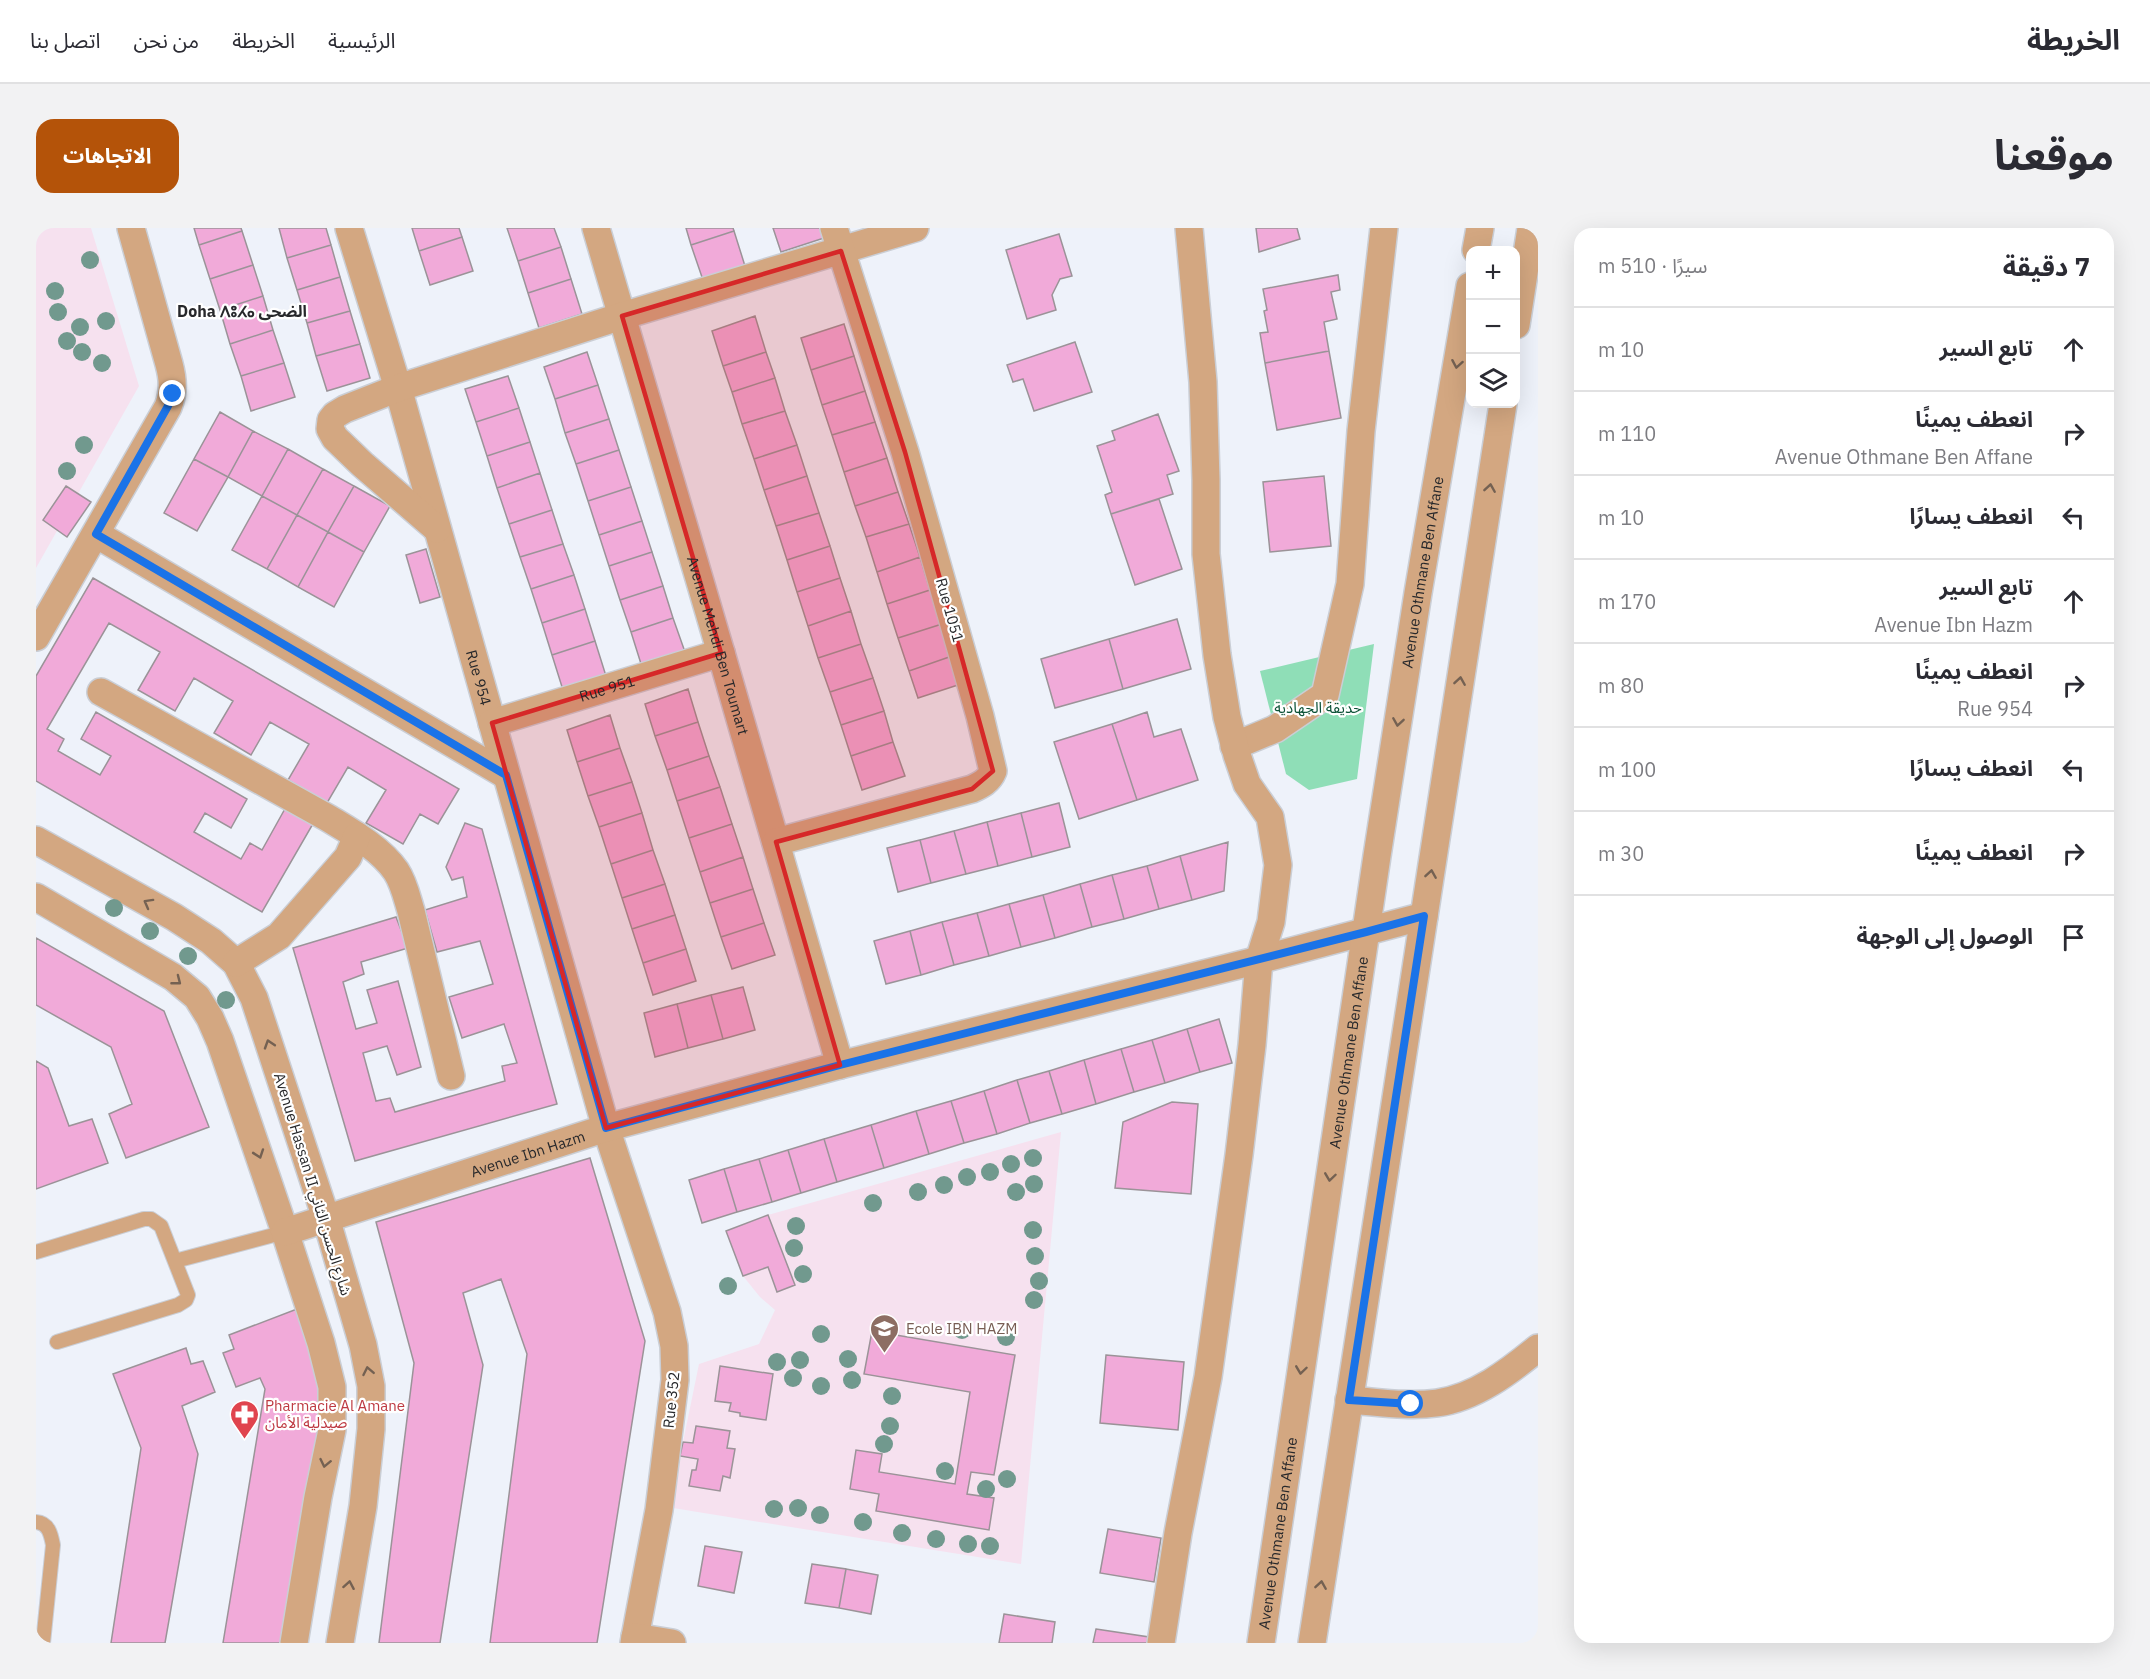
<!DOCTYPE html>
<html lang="ar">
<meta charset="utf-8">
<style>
:root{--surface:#fff;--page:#f2f2f3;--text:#2b2b33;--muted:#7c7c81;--line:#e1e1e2;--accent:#b45309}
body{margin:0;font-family:"IBM Plex Sans","Noto Sans Arabic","Noto Sans Tifinagh",sans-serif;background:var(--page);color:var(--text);direction:rtl}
.controls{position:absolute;right:18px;top:18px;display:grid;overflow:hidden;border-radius:12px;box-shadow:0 6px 24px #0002}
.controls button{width:54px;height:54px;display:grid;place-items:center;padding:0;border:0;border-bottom:2px solid var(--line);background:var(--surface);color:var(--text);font:30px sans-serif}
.stop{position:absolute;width:18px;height:18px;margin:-14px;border:4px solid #1a73e8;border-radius:50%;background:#fff}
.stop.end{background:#1a73e8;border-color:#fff;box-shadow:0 2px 6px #0008}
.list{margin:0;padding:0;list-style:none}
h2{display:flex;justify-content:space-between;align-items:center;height:78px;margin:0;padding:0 24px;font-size:26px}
h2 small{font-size:20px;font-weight:400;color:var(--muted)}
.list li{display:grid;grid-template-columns:39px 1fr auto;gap:18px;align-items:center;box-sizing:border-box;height:84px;padding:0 24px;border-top:2px solid var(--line)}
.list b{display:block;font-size:22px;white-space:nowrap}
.list p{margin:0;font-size:20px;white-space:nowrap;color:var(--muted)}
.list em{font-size:20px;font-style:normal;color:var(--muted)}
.icon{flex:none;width:33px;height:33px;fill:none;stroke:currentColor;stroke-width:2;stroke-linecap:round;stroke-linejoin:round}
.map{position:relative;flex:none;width:1502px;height:1415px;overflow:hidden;direction:ltr;border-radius:18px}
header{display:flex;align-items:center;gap:36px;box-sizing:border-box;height:84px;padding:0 30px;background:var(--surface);border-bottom:2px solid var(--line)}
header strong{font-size:28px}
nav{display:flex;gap:33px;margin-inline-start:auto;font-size:21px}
.intro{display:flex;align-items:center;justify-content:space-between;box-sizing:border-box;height:144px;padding:0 36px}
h1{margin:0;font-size:42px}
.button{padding:15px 27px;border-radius:18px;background:var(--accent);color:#fff;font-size:21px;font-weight:700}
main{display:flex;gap:36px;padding:0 36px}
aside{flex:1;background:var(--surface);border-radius:18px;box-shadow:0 6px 24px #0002}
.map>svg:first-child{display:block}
</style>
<header>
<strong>الخريطة</strong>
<nav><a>الرئيسية</a><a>الخريطة</a><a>من نحن</a><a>اتصل بنا</a></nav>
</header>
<div class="intro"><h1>موقعنا</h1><a class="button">الاتجاهات</a></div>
<main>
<aside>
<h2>7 دقيقة<small>سيرًا · 510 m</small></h2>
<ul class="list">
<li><svg class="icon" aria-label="ahead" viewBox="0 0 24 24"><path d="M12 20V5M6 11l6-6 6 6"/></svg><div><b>تابع السير</b></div><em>10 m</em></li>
<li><svg class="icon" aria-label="right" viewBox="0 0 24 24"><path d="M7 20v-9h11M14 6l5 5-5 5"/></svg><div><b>انعطف يمينًا</b><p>Avenue Othmane Ben Affane</p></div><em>110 m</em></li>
<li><svg class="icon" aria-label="left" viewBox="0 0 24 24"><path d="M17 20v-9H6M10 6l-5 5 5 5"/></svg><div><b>انعطف يسارًا</b></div><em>10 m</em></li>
<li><svg class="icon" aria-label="ahead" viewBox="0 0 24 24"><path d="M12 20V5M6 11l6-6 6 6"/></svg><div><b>تابع السير</b><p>Avenue Ibn Hazm</p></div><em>170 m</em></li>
<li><svg class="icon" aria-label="right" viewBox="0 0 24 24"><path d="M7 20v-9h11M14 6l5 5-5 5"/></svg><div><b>انعطف يمينًا</b><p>Rue 954</p></div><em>80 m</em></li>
<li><svg class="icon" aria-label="left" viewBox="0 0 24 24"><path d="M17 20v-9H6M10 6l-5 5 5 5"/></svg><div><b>انعطف يسارًا</b></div><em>100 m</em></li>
<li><svg class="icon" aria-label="right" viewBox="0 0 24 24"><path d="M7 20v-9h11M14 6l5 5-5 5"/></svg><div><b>انعطف يمينًا</b></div><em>30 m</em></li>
<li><svg class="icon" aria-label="arrive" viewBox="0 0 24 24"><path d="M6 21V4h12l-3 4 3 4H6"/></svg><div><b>الوصول إلى الوجهة</b></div></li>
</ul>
</aside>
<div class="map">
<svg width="1502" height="1415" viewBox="0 0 1502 1415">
<rect width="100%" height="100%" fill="#eef2fa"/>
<path fill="#f6e1ef" d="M0,0H55L103,158L0,340Z
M1025,904L985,1336L637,1280L647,1214L663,1136L723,1116L739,1082L724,1069L707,1048L690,1003L732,987Z"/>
<path fill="#8fdeb7" d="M1338,416L1321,551L1273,562L1250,546L1224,443Z"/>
<path fill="#f1aad9" stroke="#9b9398" stroke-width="1.5" d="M158,0H205L206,3L163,17Z
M243,0H290L295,17L251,30Z
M376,0H423L426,9L383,23Z
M471,0H518L525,19L482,33Z
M650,0H697L698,3L655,17Z
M737,0H785L788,10L745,24Z
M1220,0H1261L1264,11L1223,24Z
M206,3L217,37L174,51L163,17Z
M698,3L709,38L667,52L655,17Z
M1023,6L1036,48L1024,51L1016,67L1020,82L991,91L970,22Z
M426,9L437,43L394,57L383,23Z
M295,17L304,49L261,62L251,30Z
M525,19L535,51L492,65L482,33Z
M217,37L227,68L184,82L174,51Z
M1302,47L1304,62L1295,64L1301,91L1288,94L1293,123L1229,135L1224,105L1232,104L1228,83L1231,82L1227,61Z
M304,49L314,83L271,95L261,62Z
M535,51L546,86L503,100L492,65Z
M227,68L237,102L194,116L184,82Z
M314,83L324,116L280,128L271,95Z
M719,88L730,124L687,138L676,103Z
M808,96L818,128L775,142L765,110Z
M237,102L248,135L205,148L194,116Z
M1039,114L1056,164L998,183L987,151L977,154L971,137Z
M324,116L334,150L291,163L280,128Z
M1293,123L1305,190L1241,202L1229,135Z
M551,124L562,157L519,171L508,139Z
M730,124L739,150L696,164L687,138Z
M818,128L829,163L786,177L775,142Z
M248,135L259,169L215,183L205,148Z
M472,148L483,180L440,194L429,161Z
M739,150L749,183L706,196L696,164Z
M562,157L573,191L529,205L519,171Z
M829,163L839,194L796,207L786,177Z
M483,180L494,214L451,228L440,194Z
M749,183L761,217L718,231L706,196Z
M184,184L217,203L192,249L158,231Z
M1122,186L1143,243L1131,247L1137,266L1075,286L1069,267L1076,264L1061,218L1079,212L1076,203Z
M573,191L583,222L540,236L529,205Z
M839,194L851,230L808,244L796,207Z
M217,203L252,221L226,268L192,249Z
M494,214L504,245L461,260L451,228Z
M761,217L771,248L728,262L718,231Z
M252,221L287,241L261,287L226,268Z
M583,222L595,259L552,273L540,236Z
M851,230L862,264L819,278L808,244Z
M158,231L192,249L161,303L128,285Z
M287,241L318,258L292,304L261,287Z
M504,245L516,282L473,296L461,260Z
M771,248L783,285L740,298L728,262Z
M1288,248L1295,318L1234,324L1227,254Z
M30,258L55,274L31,309L7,292Z
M318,258L354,278L328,324L292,304Z
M595,259L606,293L563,307L552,273Z
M862,264L873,296L830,309L819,278Z
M226,268L261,287L231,341L196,322Z
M1123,271L1146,341L1099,357L1075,286Z
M516,282L527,316L484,329L473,296Z
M783,285L794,318L751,332L740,298Z
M261,287L292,304L262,359L231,341Z
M606,293L616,324L573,338L563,307Z
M873,296L884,329L841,344L830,309Z
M292,304L328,324L298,379L262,359Z
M527,316L538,347L495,361L484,329Z
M794,318L804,350L761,364L751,332Z
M390,321L404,369L384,375L370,327Z
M616,324L627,358L584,372L573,338Z
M884,329L894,362L851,376L841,344Z
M538,347L549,381L506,395L495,361Z
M57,350L423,561L402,596L384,586L367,616L330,595L350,562L312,539L291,575L252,552L273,516L234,494L215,527L178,505L197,473L158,450L139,483L102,462L124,424L73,395L11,501L28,511L22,523L64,547L75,528L45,511L60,484L211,571L195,600L169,585L158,604L205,631L214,615L226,622L250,579L278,594L226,684L0,553V448Z
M804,350L815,383L772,398L761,364Z
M627,358L637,390L595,404L584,372Z
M894,362L906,396L862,410L851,376Z
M549,381L559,413L516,427L506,395Z
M815,383L825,416L782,430L772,398Z
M637,390L649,424L606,439L595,404Z
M1141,391L1155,441L1087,461L1073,411Z
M906,396L916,428L873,443L862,410Z
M1073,411L1087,461L1019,480L1005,431Z
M559,413L570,448L527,462L516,427Z
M825,416L837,450L794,464L782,430Z
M916,428L925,456L882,470L873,443Z
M837,450L848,483L805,497L794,464Z
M652,461L662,494L619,508L609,476Z
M848,483L857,514L815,528L805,497Z
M1111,484L1118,509L1145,501L1162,552L1101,572L1076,496Z
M574,487L584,520L541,534L531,502Z
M662,494L673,528L631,542L619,508Z
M1076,496L1101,572L1043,591L1018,514Z
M857,514L869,548L826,562L815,528Z
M584,520L596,554L552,568L541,534Z
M673,528L684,559L641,573L631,542Z
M596,554L606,585L563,599L552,568Z
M684,559L696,596L653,610L641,573Z
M1023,575L1034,619L996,629L985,585Z
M606,585L617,622L575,636L563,599Z
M985,585L996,629L962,638L951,594Z
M951,594L962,638L930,646L918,603Z
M429,595L446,601L521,876L319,933L257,720L360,689L372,720L325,734L328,746L307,754L320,801L341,795L331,762L362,753L385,839L361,847L351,818L327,825L340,873L354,870L359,884L469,853L466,838L481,835L468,796L426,810L413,769L457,756L444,713L401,724L389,682L431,669L427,649L416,652L410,639Z
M696,596L707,629L664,644L653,610Z
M918,603L930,646L895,655L884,612Z
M884,612L895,655L862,664L851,620Z
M1192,614L1188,663L1156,672L1144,628Z
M617,622L629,656L586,670L575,636Z
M1144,628L1156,672L1123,681L1111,638Z
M707,629L717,661L674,675L664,644Z
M1111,638L1123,681L1088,691L1076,647Z
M1076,647L1088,691L1056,699L1044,656Z
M629,656L639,687L596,701L586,670Z
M1044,656L1056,699L1019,710L1007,667Z
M717,661L728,695L685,709L674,675Z
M1007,667L1019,710L985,719L973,676Z
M973,676L985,719L953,728L941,685Z
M941,685L953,728L918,737L906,694Z
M639,687L650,721L607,735L596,701Z
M906,694L918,737L885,747L874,703Z
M728,695L739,727L696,741L685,709Z
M874,703L885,747L850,756L838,713Z
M0,710L128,783L173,899L90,930L73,886L96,876L75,819L0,777Z
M650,721L660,753L617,767L607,735Z
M707,759L719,802L687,811L675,767Z
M675,767L687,811L652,820L641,776Z
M641,776L652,820L619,829L608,785Z
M1183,791L1196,835L1164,844L1151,801Z
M1151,801L1164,844L1129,855L1116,812Z
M1116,812L1129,855L1098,864L1085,821Z
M1085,821L1098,864L1060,876L1048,832Z
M1048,832L1060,876L1026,886L1013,843Z
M0,833L12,840L33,898L56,891L72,935L0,961Z
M1013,843L1026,886L994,895L981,852Z
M981,852L994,895L961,906L948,863Z
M948,863L961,906L928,915L915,873Z
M915,873L928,915L893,926L880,883Z
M1136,874L1162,876L1155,966L1079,960L1087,894Z
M880,883L893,926L848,940L835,897Z
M835,897L848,940L801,954L788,911Z
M788,911L801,954L765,965L752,922Z
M752,922L765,965L736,974L723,931Z
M554,930L609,1113L561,1415H454L491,1126L465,1051L427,1065L447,1137L404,1415H343L378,1135L340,994Z
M723,931L736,974L701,984L688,941Z
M688,941L701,984L666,995L653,952Z
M732,987L759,1057L741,1064L732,1039L707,1048L690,1003Z
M261,1081L290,1156L247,1415H187L229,1161L224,1150L200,1159L187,1125L198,1121L193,1107Z
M836,1103L979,1127L958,1247L935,1244L931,1266L958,1270L953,1302L840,1283L843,1266L814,1261L820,1222L846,1226L843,1244L919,1256L934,1164L828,1146Z
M150,1120L155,1136L167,1133L179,1164L146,1178L162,1226L129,1415H75L105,1220L77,1146Z
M1070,1127L1148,1134L1142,1202L1064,1195Z
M684,1138L737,1146L730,1192L704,1188V1185L693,1183L695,1175L679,1173Z
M660,1198L694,1203L691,1220L699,1221L694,1250L687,1248L684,1263L653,1258L656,1242H660L662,1231L644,1228L647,1214L657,1215Z
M1072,1301L1125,1310L1118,1354L1064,1345Z
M669,1318L706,1324L698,1365L662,1358Z
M776,1336L810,1341L803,1380L769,1375Z
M810,1341L842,1347L835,1386L803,1380Z
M968,1386L1019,1394L1016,1415H963Z
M1060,1401L1113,1409V1415H1057Z"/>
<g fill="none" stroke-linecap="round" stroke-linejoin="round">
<defs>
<path id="lane" d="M0,1024L108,991H115L125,998L152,1067L150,1072L142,1077L21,1114
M139,1033L249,1004
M0,1294C13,1295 15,1307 17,1317L7,1415"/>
<g id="street">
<path id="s1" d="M313,0L362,160L570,900L631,1084L638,1118L639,1152L623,1282L598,1415"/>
<path id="s2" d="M560,0L685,425L804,837"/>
<path d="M1440,22L1444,0"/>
<path d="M1480,97L1495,0"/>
<path d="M401,301L326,236L299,210L294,201L295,192L299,187L309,181L362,160L586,88L879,0"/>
<path d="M60,306L470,547"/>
<path d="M0,409L132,179C138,163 137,151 133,136L95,0"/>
<path d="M65,464L292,590C315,604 344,620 360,643C368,655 371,670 375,683L415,848"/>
<path id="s3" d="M456,495L685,425"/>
<path d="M1198,518L1239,501L1289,467L1314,356L1325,203L1348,0"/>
<path d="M0,612L138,689L175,713L200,735L218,770L290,990L327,1117L335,1158V1201L327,1278L304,1415"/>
<path d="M740,614L936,561C945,557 953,553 957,543L944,488L869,224L798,0"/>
<path d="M0,669L137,749L161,769L174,790L184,813L249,1004L285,1115L296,1159V1202L282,1269L258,1415"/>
<path d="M200,735L243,708L312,629L321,608"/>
<path id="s4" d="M249,1004L570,900L804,837L1223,732L1388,688"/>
<path d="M1313,1172C1342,1174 1372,1179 1401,1175C1439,1170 1474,1143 1502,1120"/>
<path d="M599,1409L636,1415"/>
<path d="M1125,1415L1142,1305L1172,1149L1203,927L1216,817L1223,732L1235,694L1242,637L1234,589L1211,556L1201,527L1191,489L1181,427L1170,326V252L1167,154L1153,0"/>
<path id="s5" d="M1225,1415L1341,628L1382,365L1434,58"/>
<path d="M1276,1415L1467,176"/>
</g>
</defs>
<use href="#lane" stroke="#caced5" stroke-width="16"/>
<use href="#street" stroke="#caced5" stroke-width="30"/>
<use href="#lane" stroke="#d3a781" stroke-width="14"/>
<use href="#street" stroke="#d3a781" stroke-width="27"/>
</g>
<g fill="#71998e">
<circle cx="54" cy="32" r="9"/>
<circle cx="19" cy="63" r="9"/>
<circle cx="22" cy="84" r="9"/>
<circle cx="70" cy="93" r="9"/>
<circle cx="44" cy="99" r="9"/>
<circle cx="31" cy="113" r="9"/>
<circle cx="46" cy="124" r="9"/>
<circle cx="66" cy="135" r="9"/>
<circle cx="48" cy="217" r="9"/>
<circle cx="31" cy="243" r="9"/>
<circle cx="78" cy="680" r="9"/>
<circle cx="114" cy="703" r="9"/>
<circle cx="152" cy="728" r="9"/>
<circle cx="190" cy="772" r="9"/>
<circle cx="997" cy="930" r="9"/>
<circle cx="975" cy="936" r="9"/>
<circle cx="954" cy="944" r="9"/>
<circle cx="931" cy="949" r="9"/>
<circle cx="998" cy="956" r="9"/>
<circle cx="908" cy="957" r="9"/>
<circle cx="882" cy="964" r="9"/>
<circle cx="980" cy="964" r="9"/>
<circle cx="837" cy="975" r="9"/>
<circle cx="760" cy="998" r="9"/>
<circle cx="997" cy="1002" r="9"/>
<circle cx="758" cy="1020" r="9"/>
<circle cx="999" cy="1028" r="9"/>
<circle cx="767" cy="1046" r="9"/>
<circle cx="1003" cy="1053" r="9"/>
<circle cx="692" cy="1058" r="9"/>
<circle cx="998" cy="1072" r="9"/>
<circle cx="926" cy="1102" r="9"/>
<circle cx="785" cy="1106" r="9"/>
<circle cx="970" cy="1109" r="9"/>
<circle cx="812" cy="1131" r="9"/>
<circle cx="764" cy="1132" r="9"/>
<circle cx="741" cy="1134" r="9"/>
<circle cx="757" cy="1150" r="9"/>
<circle cx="816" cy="1152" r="9"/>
<circle cx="785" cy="1158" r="9"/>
<circle cx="856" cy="1168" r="9"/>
<circle cx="854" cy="1198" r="9"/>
<circle cx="848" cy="1216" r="9"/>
<circle cx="909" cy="1243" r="9"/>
<circle cx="971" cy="1251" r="9"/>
<circle cx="950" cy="1261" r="9"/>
<circle cx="762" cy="1280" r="9"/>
<circle cx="738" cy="1281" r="9"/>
<circle cx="784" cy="1287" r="9"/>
<circle cx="827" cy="1294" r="9"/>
<circle cx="866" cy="1305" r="9"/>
<circle cx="900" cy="1311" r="9"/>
<circle cx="932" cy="1316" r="9"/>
<circle cx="954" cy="1318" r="9"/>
</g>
<defs><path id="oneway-chevron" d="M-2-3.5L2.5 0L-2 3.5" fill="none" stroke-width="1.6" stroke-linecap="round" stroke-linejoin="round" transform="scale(1.5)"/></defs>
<g stroke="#746152">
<use href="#oneway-chevron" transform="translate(1421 136) rotate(100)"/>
<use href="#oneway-chevron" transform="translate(1454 260) rotate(-81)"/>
<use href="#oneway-chevron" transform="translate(1424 453) rotate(-81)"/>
<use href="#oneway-chevron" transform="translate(1362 494) rotate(99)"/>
<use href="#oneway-chevron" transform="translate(1395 646) rotate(-81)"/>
<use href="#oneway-chevron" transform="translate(112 675) rotate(-151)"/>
<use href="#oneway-chevron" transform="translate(141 753) rotate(38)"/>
<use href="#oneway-chevron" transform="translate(233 816) rotate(-108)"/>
<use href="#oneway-chevron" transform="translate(223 926) rotate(71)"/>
<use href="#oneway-chevron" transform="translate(1294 949) rotate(98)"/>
<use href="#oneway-chevron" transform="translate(1265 1142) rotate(98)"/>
<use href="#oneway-chevron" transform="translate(332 1143) rotate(-101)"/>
<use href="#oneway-chevron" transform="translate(289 1235) rotate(102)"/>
<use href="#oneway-chevron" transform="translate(313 1357) rotate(-80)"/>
<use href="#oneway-chevron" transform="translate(1285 1357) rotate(-81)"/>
</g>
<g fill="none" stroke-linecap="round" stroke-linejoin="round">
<path stroke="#1a73e8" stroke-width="8" d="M137,166L132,178L60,306L470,547L570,900L804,837L1330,704L1388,688L1313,1172L1375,1176"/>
</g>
<path fill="#d62828" fill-opacity="0.2" stroke="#d62828" stroke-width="4.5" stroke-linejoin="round" d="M805,23L869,224L957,543L936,561L740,614L804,837L570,900L456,495L685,425L586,88Z"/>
<defs>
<symbol id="school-pin" viewBox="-11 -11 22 30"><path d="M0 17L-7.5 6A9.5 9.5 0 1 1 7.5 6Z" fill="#8d6e63" stroke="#fff"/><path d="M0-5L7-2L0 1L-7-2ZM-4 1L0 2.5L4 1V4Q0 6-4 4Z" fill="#fff"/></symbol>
<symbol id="pharmacy-pin" viewBox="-11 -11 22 30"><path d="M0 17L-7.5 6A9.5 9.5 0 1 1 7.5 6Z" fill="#e0444e" stroke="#fff"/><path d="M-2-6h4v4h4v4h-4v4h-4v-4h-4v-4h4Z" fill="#fff"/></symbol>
</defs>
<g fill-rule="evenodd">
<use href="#school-pin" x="832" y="1084" width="33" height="45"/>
<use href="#pharmacy-pin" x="192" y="1170" width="33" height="45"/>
</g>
<g text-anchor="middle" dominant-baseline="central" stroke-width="4.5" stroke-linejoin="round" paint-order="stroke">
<g font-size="15" fill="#27282b" stroke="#fff">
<text stroke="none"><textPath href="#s5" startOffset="1083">Avenue Othmane Ben Affane</textPath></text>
<text transform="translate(914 382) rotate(74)">Rue 1051</text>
<text stroke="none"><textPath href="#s2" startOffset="435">Avenue Mehdi Ben Toumart</textPath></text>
<text stroke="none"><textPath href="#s1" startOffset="468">Rue 954</textPath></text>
<text stroke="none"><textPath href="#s3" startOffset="120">Rue 951</textPath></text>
<text stroke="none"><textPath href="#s5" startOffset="597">Avenue Othmane Ben Affane</textPath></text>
<text stroke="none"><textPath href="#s4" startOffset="255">Avenue Ibn Hazm</textPath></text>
<text transform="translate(277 956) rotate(73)">Avenue Hassan II شارع الحسن الثاني</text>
<text transform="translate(635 1172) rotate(-84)">Rue 352</text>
<text stroke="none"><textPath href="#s5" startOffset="111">Avenue Othmane Ben Affane</textPath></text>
</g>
<g font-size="15" fill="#0b5136" stroke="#fff">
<text x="1282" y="479">حديقة الجهادية</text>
</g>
<g font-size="15" fill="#785e54" stroke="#fff" text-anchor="start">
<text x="870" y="1100">Ecole IBN HAZM</text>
</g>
<g font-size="15" fill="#be3a42" stroke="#fff" text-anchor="start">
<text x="229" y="1177">Pharmacie Al Amane<tspan x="229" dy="17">صيدلية الأمان</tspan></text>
</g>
<g font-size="16" font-weight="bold" fill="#27282b" stroke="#fff">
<text x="206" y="83">Doha ⴷⵓⵃⴰ الضحى</text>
</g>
</g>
</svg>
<div class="controls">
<button>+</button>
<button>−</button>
<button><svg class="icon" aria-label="layers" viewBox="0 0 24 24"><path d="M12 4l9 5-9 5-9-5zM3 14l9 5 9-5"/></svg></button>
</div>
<div class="stop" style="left:1375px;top:1176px"></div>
<div class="stop end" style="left:137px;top:166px"></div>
</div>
</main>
